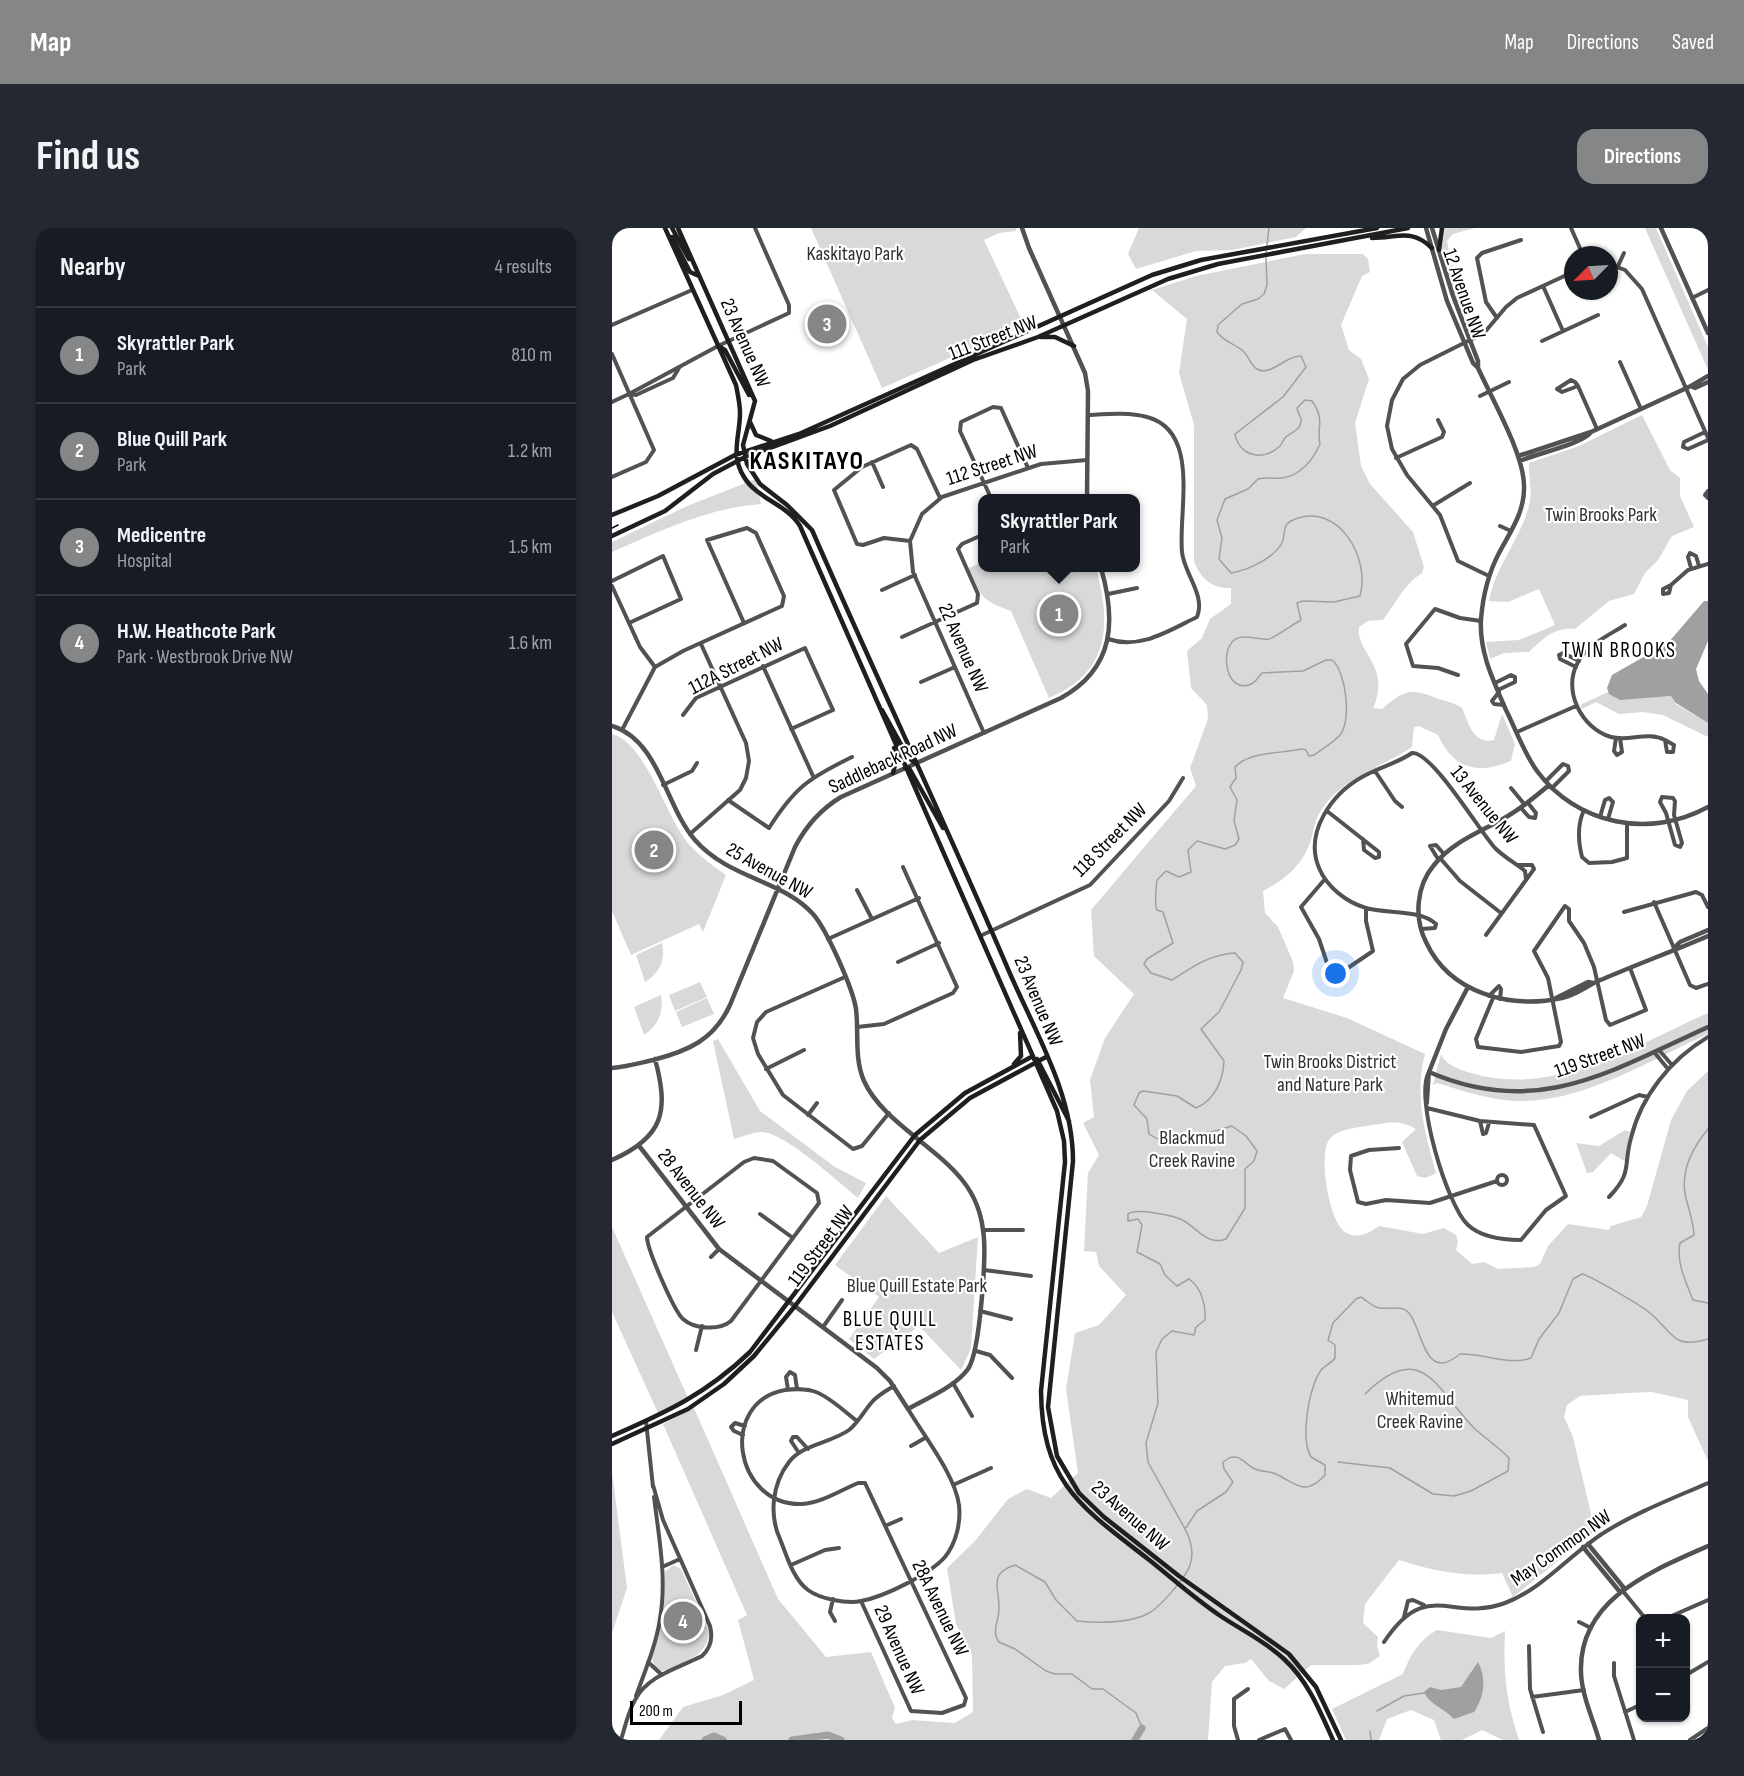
<!DOCTYPE html>
<meta charset="utf-8">
<style>
:root{--surface:#171b24;--page:#242831;--text:#f1f3f6;--muted:#9ea1a6;--line:#363941;--accent:#858687}
body{margin:0;font-family:"Sofia Sans Condensed",sans-serif;background:var(--page);color:var(--text)}
.controls{position:absolute;right:18px;bottom:18px;display:grid;overflow:hidden;border-radius:12px;box-shadow:0 2px 4px #0004}
.controls button{width:54px;height:54px;display:grid;place-items:center;padding:0;border:0;border-bottom:2px solid var(--line);background:var(--surface);color:var(--text);font:30px sans-serif}
.compass{position:absolute;left:952px;top:18px;width:54px;height:54px;border-radius:50%;background:var(--surface);box-shadow:0 2px 4px #0004;rotate:246deg}
.scale{position:absolute;left:18px;bottom:15px;width:112px;box-sizing:border-box;padding-left:6px;border:3px solid #000;border-top:0;font-size:16px;line-height:21px;white-space:nowrap;color:#000;-webkit-text-stroke:4px #fff;paint-order:stroke}
.you{position:absolute;left:724px;top:746px;width:21px;height:21px;margin:-15px;border:4px solid #fff;border-radius:50%;background:#1a73e8;box-shadow:0 0 0 9px #1a73e833}
.badge{display:grid;place-items:center;width:39px;height:39px;border-radius:50%;background:var(--accent);color:#fff;font-size:20px;font-weight:700}
.pin{position:absolute;translate:-50% -50%;border:3px solid #fff;box-shadow:0 2px 6px #0006}
.popup{position:absolute;left:366px;top:266px;width:162px;height:78px;box-sizing:border-box;display:grid;place-content:center;border-radius:12px;background:var(--surface);filter:drop-shadow(0 2px 4px #0005);font-size:20px;white-space:nowrap;color:var(--muted)}
.popup b{font-size:22px;color:var(--text)}
.popup::after{content:'';position:absolute;left:50%;top:100%;margin-left:-12px;border:12px solid transparent;border-top-color:var(--surface)}
.list{margin:0;padding:0;list-style:none}
h2{display:flex;justify-content:space-between;align-items:center;height:78px;margin:0;padding:0 24px;font-size:26px}
h2 small{font-size:20px;font-weight:400;color:var(--muted)}
.list li{display:grid;grid-template-columns:39px 1fr auto;gap:18px;align-items:center;box-sizing:border-box;height:96px;padding:0 24px;border-top:2px solid var(--line)}
.list b{display:block;font-size:22px;white-space:nowrap}
.list p{margin:0;font-size:20px;white-space:nowrap;color:var(--muted)}
.list em{font-size:20px;font-style:normal;color:var(--muted)}
.map{position:relative;flex:none;width:1096px;height:1512px;overflow:hidden;border-radius:18px}
header{display:flex;align-items:center;gap:36px;box-sizing:border-box;height:84px;padding:0 30px;background:var(--accent);color:#fff}
header strong{font-size:28px}
nav{display:flex;gap:33px;margin-inline-start:auto;font-size:21px}
.intro{display:flex;align-items:center;justify-content:space-between;box-sizing:border-box;height:144px;padding:0 36px}
h1{margin:0;font-size:42px}
.button{padding:15px 27px;border-radius:18px;background:var(--accent);color:#fff;font-size:21px;font-weight:700}
main{display:flex;gap:36px;padding:0 36px}
aside{flex:1;background:var(--surface);border-radius:18px;box-shadow:0 2px 4px #0004}
.map>svg:first-child{display:block}
</style>
<header>
<strong>Map</strong>
<nav><a>Map</a><a>Directions</a><a>Saved</a></nav>
</header>
<div class="intro"><h1>Find us</h1><a class="button">Directions</a></div>
<main>
<aside>
<h2>Nearby<small>4 results</small></h2>
<ul class="list">
<li><span class="badge">1</span><div><b>Skyrattler Park</b><p>Park</p></div><em>810 m</em></li>
<li><span class="badge">2</span><div><b>Blue Quill Park</b><p>Park</p></div><em>1.2 km</em></li>
<li><span class="badge">3</span><div><b>Medicentre</b><p>Hospital</p></div><em>1.5 km</em></li>
<li><span class="badge">4</span><div><b>H.W. Heathcote Park</b><p>Park · Westbrook Drive NW</p></div><em>1.6 km</em></li>
</ul>
</aside>
<div class="map">
<svg width="1096" height="1512" viewBox="0 0 1096 1512">
<rect width="100%" height="100%" fill="#fff"/>
<path fill="#d9d9d9" d="M199,0H404V3L387,5L372,12L412,97L270,160Z
M527,0H694L684,9L620,22L584,23L524,41L516,26Z
M832,0H863L841,6L835,13L851,83L847,81C840,58 821,22 832,0Z
M1033,0H1044L1096,119V142Z
M693,26H751L756,31L758,44L750,48L729,97L737,122L749,131L757,151L743,195L749,238L758,256L801,304L812,339L810,345C792,356 784,375 771,392L756,393L747,399C743,424 780,438 761,480L770,481C793,461 799,460 827,471C836,474 843,475 850,480C857,495 861,517 882,512L890,486L903,516L899,533C866,547 841,541 826,507L807,498L802,499L800,519C768,540 732,549 710,581C702,591 702,604 698,615C689,639 672,652 651,663L653,685L666,699L681,734L682,743L671,770L735,790L813,826C802,867 813,905 824,945L814,950L805,948L790,914L804,901C785,891 776,895 755,898C742,900 725,901 717,912C706,927 717,994 733,1004C745,1012 757,1005 767,998L811,1006L832,1000L844,1007L846,1014L844,1022L860,1036L872,1034L886,1041L922,1039L928,1036L936,1018L956,996L997,1002L999,998L1029,989L1035,978L1059,892L1075,863L1096,843V1233L1076,1189V1172L1040,1164L1014,1165L968,1168L955,1177L952,1189L961,1209L983,1303L901,1369L890,1345C854,1350 822,1343 787,1332L753,1376L751,1395L766,1409L765,1418L768,1428L756,1436L745,1437H699L672,1461L657,1453L639,1431L633,1435L613,1438L600,1454L596,1512H47L71,1479L111,1467L142,1452L126,1392L135,1387L51,1196L82,1180L166,1371L214,1429L259,1424L283,1480L280,1490L284,1496L300,1492L343,1495L361,1484L360,1427L344,1396L335,1340L363,1313L396,1271L415,1261L439,1270L466,1245L454,1161L463,1105L487,1097L514,1067L487,1038L484,1024L472,1023L476,945L487,927L471,895L482,889L478,852L493,810L522,766L482,728L479,682L584,558L578,540L596,491L595,477L579,460L575,423L590,410L598,391L619,376V360C600,361 588,350 582,333V197L567,145L575,91L540,62L584,48Z
M1030,187L1058,242L1068,250V268L1082,299L1060,308L1046,332L1033,345L1022,366L997,373L963,401C942,399 932,410 917,424L892,425L878,431L874,414L907,412L943,397L927,361L896,374L877,373C884,337 909,311 917,277C921,263 916,249 917,235L967,218Z
M144,251L149,276C96,280 48,303 0,324V314L75,278Z
M370,334V340H484C499,395 499,444 437,470L399,383C369,372 369,369 357,340Z
M996,464L1021,470L1062,468L1064,476L1096,495V509L1051,487L1031,484L1007,486L984,474L970,481L968,477Z
M0,506C33,514 53,586 75,614C86,627 100,637 114,647L91,704L87,696L19,727L0,683Z
M50,715C54,731 48,745 33,754L24,727Z
M88,754L95,769L63,783L57,767Z
M49,767C52,784 46,798 32,807L22,779Z
M95,770L102,786L70,799L64,784Z
M1096,785V806C1033,834 964,880 892,872C869,869 848,862 825,855L821,857L829,826C833,837 849,842 859,845C942,870 1023,817 1096,785Z
M106,811L148,883L223,939L254,955L246,970C229,956 171,903 149,904C141,904 130,909 122,911L101,813Z
M1013,902L1018,904L1014,934L999,925L981,944L975,945L964,915L987,918Z
M274,968L327,1025L366,1009L359,1120L349,1142L307,1098L262,1131L237,1111L267,1069L223,1037Z
M0,999L76,1170L46,1185L0,1084Z
M0,1244L15,1360L0,1405Z
M61,1337L69,1341L97,1403C98,1425 69,1440 49,1443L43,1440L40,1430L52,1383L53,1344Z
M825,1402L879,1410L893,1403C891,1444 894,1473 907,1512H891L870,1502L850,1512H829L822,1492L799,1482L775,1491L767,1512H734L720,1481L791,1446C798,1427 807,1412 825,1402Z"/>
<path fill="#a0a0a0" d="M1092,373H1096V413L1084,441L1087,453L1096,466V495L1064,475L1059,468L1008,472L997,466L995,460L1000,447L1056,415Z
M866,1434C875,1451 872,1469 862,1484L842,1491C833,1481 817,1476 812,1464L818,1459L829,1462L849,1459Z"/>
<g fill="none" stroke-linecap="round" stroke-linejoin="round">
<path stroke="#a0a0a0" stroke-width="1.5" d="M654,25L657,0
M1096,901C1081,919 1069,941 1073,966C1076,980 1081,991 1082,1007L1068,1015C1064,1035 1074,1054 1081,1072L1096,1075
M726,1234L778,1240L821,1266L842,1268L859,1263L896,1243L897,1230C886,1219 873,1210 862,1200C825,1163 811,1109 753,1166
M573,1301L536,1234L534,1215L546,1175L544,1124L550,1111L560,1103L582,1107L584,1099L593,1092C594,1078 590,1060 577,1051L565,1058L553,1047L548,1036L525,1024L530,997L526,991L516,993V986C523,980 563,987 572,993C586,1001 596,1018 614,1011L633,980V941L642,933L645,923L634,908L620,898C605,903 594,906 578,907C560,908 556,919 537,906L535,891L522,877L527,865L531,863L565,868L584,880C603,872 611,852 612,833L589,801L607,784L629,742L631,734L623,725C599,726 580,739 560,752L539,745L532,736L535,731L561,715L551,684L545,682C542,674 544,661 545,652L554,643L567,649L579,644L576,622L585,613L613,621L623,617L627,611L622,593L625,572L618,559L624,550L623,539C638,523 669,526 689,521L694,522L697,528L702,527C710,521 721,515 728,507C740,493 734,443 720,432H714L691,443L650,445C645,450 644,455 637,457C615,464 608,426 621,413C631,404 645,413 657,411C662,410 683,395 689,392L685,375L691,373L722,374L748,368C759,331 726,272 681,292C669,297 674,306 670,315C661,331 636,342 619,345L607,331L610,310L605,292L613,271L636,261L646,251C654,249 662,251 670,250C688,248 701,232 708,216C704,199 714,193 700,173L693,172L685,180C685,185 690,188 689,193C689,202 678,205 673,210C671,212 670,216 668,218C651,234 627,228 623,206L671,169L694,139L689,128C674,127 659,149 645,141C638,137 637,128 631,123C622,115 613,115 605,104L606,97L630,76L646,71L652,66L655,57L654,30
M765,1483L792,1468L812,1465
M530,1500L524,1485L491,1461H480L460,1446H443L434,1443L403,1421L387,1414C379,1403 387,1393 387,1381C388,1361 375,1346 403,1337L433,1354L444,1372L465,1393C487,1395 515,1396 535,1386C547,1381 574,1349 578,1337C582,1325 579,1312 573,1301L585,1283L614,1264L621,1254L612,1241L611,1234L617,1230C628,1226 632,1235 641,1240C648,1244 657,1243 664,1246C685,1256 693,1269 713,1247V1237L699,1229C688,1210 697,1160 709,1142C713,1137 720,1135 723,1130V1117L716,1112L721,1095L744,1071L749,1069C754,1072 759,1077 764,1079C774,1083 789,1076 796,1084C811,1099 811,1157 848,1126C871,1125 896,1138 919,1130L927,1111L947,1085L961,1051L970,1046C979,1048 1030,1078 1038,1085C1061,1104 1060,1122 1096,1111
M758,1503L759,1512"/>
<path stroke="#a0a0a0" stroke-width="7" d="M93,1512L102,1508L111,1512
M180,1512L216,1507L229,1512
M523,1512L530,1500"/>
<path stroke="#525252" stroke-width="4" d="M959,0L971,27
M997,36L1013,42L1030,61L1096,210
M1006,38L1012,25
M931,58L951,103
M1080,70L1096,62
M885,90L874,74L865,30L870,25L909,12
M0,97L80,62
M930,113L986,87
M0,126L42,222L34,234L0,249
M1008,134L1029,181
M67,140L61,150L24,167L17,166L106,118L177,85V77L143,0
M966,158L950,164L945,161L959,152L963,154L966,158L985,201
M868,168L897,154
M0,174L17,166
M476,187C495,186 517,184 535,189C589,203 566,284 570,324C572,346 594,367 585,389C556,403 528,422 496,411
M1093,204L1072,214L1071,219L1076,221L1096,212
M784,230L830,209L832,204L826,192
M260,234L271,259
M1096,263L1093,267L1096,270
M328,270L305,221L299,217L250,239L222,262L245,316L251,317L272,310L298,313L310,286L330,269L429,236L475,232
M379,270L348,203L349,194L381,179L389,180L416,240
M822,277L858,255
M888,298L899,303
M298,313L301,344L372,505
M1079,340L1076,329L1078,325L1084,328L1087,338
M877,348L846,333L828,287L795,247L780,221L775,198L780,172L791,151L808,137L872,105L894,79L905,70L961,44
M0,353L51,328L69,371L17,395
M1059,357L1076,342L1096,336
M1059,357L1057,365L1051,366V361Z
M0,358L28,419L43,439
M270,362L303,347
M496,366L525,360
M1013,397C997,407 975,417 966,434C950,462 969,500 999,509C1017,514 1035,503 1053,512L1055,524H1061L1062,517L1053,512
M290,409L365,375L366,366L346,321L350,316L370,307
M151,438L201,548
M964,439L948,431L947,427L951,425L967,433
M846,447L826,440L801,438L794,416L823,381L848,390L869,393
M309,454L343,439
M883,455L899,447L903,449V454L886,462
M887,464L880,473L882,476L892,477
M71,487L84,470L193,420L221,482L179,501
M10,502L43,439L71,423L170,378L172,368L144,305L135,300L95,312L132,395
M905,504L964,478
M1004,510L1002,523L1005,527L1010,524L1008,510
M763,543L783,573L790,579
M934,553L951,536L956,538L957,543L940,560
M51,557L80,543L85,535
M899,560L913,577
M1050,569L1061,570L1063,573L1062,587L1070,615L1068,619L1063,617L1054,585L1048,574Z
M116,572L157,600C183,559 197,550 240,529
M909,580L917,589L923,590L924,585L916,575
M972,582C965,597 966,613 970,629L977,635L1000,634L1015,630V596
M715,583L767,624V629L763,630L752,622L751,611
M988,589L993,572L997,570L1001,574L996,591
M78,606L128,562L134,550L137,533L134,515L89,416
M828,630L848,653L889,685
M826,631L818,618L824,617L832,626
M713,651L689,679L707,711L717,741L722,746L730,744L761,723L754,693V680
M245,662L260,691
M1042,674L1078,757L1084,760L1096,756
M1012,684L1084,664L1090,667L1096,679
M809,701L823,700L824,696C808,681 775,686 754,680C734,674 715,659 707,640C692,604 720,566 750,549C767,539 784,536 800,525C820,523 868,604 883,620C892,629 903,635 913,643L914,651
M874,707L922,641L920,637H906
M368,708L478,657L557,573L571,550
M216,711L307,670
M286,734L327,715
M717,741L713,750L723,758L730,746
M233,749L154,784L145,794L141,810L146,826L171,867L241,921L250,918L277,885
M877,768L887,758L889,761L888,771
M881,770L864,811L866,819L909,824L947,818L949,814L936,750L922,723L953,678L957,681V693L972,715L982,739L994,792L998,797L1034,782L1018,740
M245,799L272,796L341,765L345,759L291,639
M1047,822L1060,837
M1042,824L1056,841
M154,841L192,822
M815,875L817,844
M815,880L868,893L922,897L954,968L934,982L909,1012C891,1012 870,1010 856,997C835,978 802,868 817,844
M196,887L205,875
M979,889L1027,867L1036,869
M868,893L871,906L874,905L877,895
M787,920L757,922L739,928L738,942L746,974L754,976L774,972L818,975L885,953
M142,930L161,933L205,965L207,975L119,1093C107,1103 82,1101 71,1091C62,1083 35,1021 35,1009L132,934Z
M885 952a5 5 0 1 1 10 0a5 5 0 1 1-10 0Z
M997,969C1021,944 1011,938 1019,910C1029,868 1059,831 1096,809
M148,986L181,1010
M371,1002H411
M99,1029L107,1021
M372,1042L419,1048
M368,1083L399,1091
M211,1099L230,1072
M84,1122L90,1098
M364,1123L378,1127L400,1150
M341,1155L360,1188
M282,1158C274,1163 266,1167 260,1174C252,1183 246,1195 237,1202C219,1215 191,1216 177,1234C160,1256 157,1287 168,1311C175,1328 181,1351 196,1362C208,1371 235,1376 249,1373C272,1369 318,1346 333,1329C344,1315 349,1295 347,1277C343,1247 312,1208 296,1181
M176,1162L174,1149L178,1144L183,1147L185,1161
M34,1193L41,1259
M245,1193C233,1184 219,1170 204,1164C194,1160 183,1161 173,1162C106,1174 122,1278 190,1276C209,1275 229,1262 246,1255H253L354,1470L352,1477L330,1485L299,1483L249,1373
M131,1207L122,1203L119,1199L123,1195L133,1198
M299,1218L313,1210
M187,1225L179,1213L181,1209H185L196,1221
M341,1257L379,1240
M273,1298L289,1291
M179,1337L213,1322L227,1320
M50,1339L68,1331
M1010,1362L1033,1390
M221,1371L218,1384L223,1393
M792,1389L796,1373L801,1372L812,1377
M1055,1390L1096,1372
M967,1394L979,1400
M772,1414C815,1349 839,1395 893,1375C931,1361 959,1325 993,1304C1025,1284 1062,1270 1096,1255
M917,1418L918,1461L931,1504
M36,1434L50,1447
M1002,1435V1448L1022,1512
M1074,1447L1096,1434
M24,1468C33,1443 44,1417 48,1391C55,1351 47,1310 42,1269
M920,1469L972,1462
M1013,1484L1028,1477
M9,1512C13,1499 16,1484 23,1472C36,1447 67,1440 90,1428C99,1420 101,1410 98,1398L51,1292L41,1257
M626,1512L622,1498V1471L636,1461
M647,1512L673,1501L679,1512
M1078,1512L1096,1500"/>
<path stroke="#525252" stroke-width="4.5" d="M410,0L417,20L473,145L476,163L475,270
M814,0L835,73L861,135L866,140
M820,0L841,68L866,133V140C880,171 912,226 912,258C913,284 898,304 887,325C876,346 871,367 869,391C867,424 881,452 894,482C904,502 912,525 925,543C965,597 1038,611 1096,579
M1049,0L1096,105
M0,1L2,0
M1079,158L1083,160L1096,154
M906,228L979,204L1079,158L1096,148
M908,233C923,226 973,215 979,204
M0,498C48,513 53,578 83,612C117,651 171,652 201,686C215,702 241,761 244,781C247,805 242,830 252,853C270,893 324,918 351,953C362,967 369,985 371,1002C375,1025 368,1124 356,1141C343,1159 315,1170 296,1181L278,1153L265,1140L107,1021L28,919
M937,557C922,570 907,582 889,592C866,605 839,615 822,637C804,658 802,690 814,714C838,766 899,781 950,770C965,767 977,756 991,751C1026,736 1061,723 1096,708
M1062,720L1068,714L1096,702
M856,759L834,801L817,844C925,891 999,843 1096,799
M944,770L976,754L981,755
M0,840C14,839 28,835 41,832C76,823 102,812 118,777L183,619C194,598 209,581 229,569L449,470C503,440 504,392 489,340
M0,932C52,909 57,883 43,831
M976,1316L1012,1360
M971,1319L1008,1364
M987,1512C981,1491 970,1468 969,1445C966,1371 1040,1343 1096,1318"/>
<path stroke="#1f1f1f" stroke-width="4.5" d="M53,0L124,157C126,167 128,176 128,185C128,208 118,227 132,249C145,271 175,276 188,298L445,883L452,913L453,934L429,1163C430,1255 469,1279 536,1331C560,1350 582,1370 607,1387C629,1402 653,1413 672,1431C696,1453 708,1483 721,1512
M60,0L77,31
M66,0L143,173L131,217L135,236L148,256L175,277L200,302C264,449 333,594 396,741C422,802 461,865 461,933L436,1179L445,1228L467,1265L492,1289L567,1348L677,1426L704,1459L729,1512
M60,9L78,44L87,48
M760,10C786,10 799,0 820,20
M827,22L830,0
M429,109H443L462,118
M106,118L113,122L137,167
M138,194L144,207L159,213
M0,287L46,268L123,227L187,206L540,47L589,32L765,0
M0,308L53,283L101,246L133,229L218,198L361,132L426,109L556,51L606,36L796,0
M270,482L296,529L303,535
M293,540H297L331,600
M281,545L284,533L282,520
M425,831L457,893
M402,836L409,828L408,805
M0,1208C55,1184 94,1166 138,1124L303,907L353,865L421,828
M0,1216L76,1181L112,1156L142,1128L183,1078L308,912L358,870L434,829"/>
<path stroke="#000" stroke-width="1.5" d="M0,300L6,297"/>
</g>
<g text-anchor="middle" dominant-baseline="central" stroke-width="4.5" stroke-linejoin="round" paint-order="stroke">
<g font-size="20" fill="#303030" stroke="#fff">
<text x="243" y="26">Kaskitayo Park</text>
<text x="989" y="287">Twin Brooks Park</text>
<text x="718" y="834">Twin Brooks District<tspan x="718" dy="23">and Nature Park</tspan></text>
<text x="580" y="910">Blackmud<tspan x="580" dy="23">Creek Ravine</tspan></text>
<text x="305" y="1058">Blue Quill Estate Park</text>
<text x="808" y="1171">Whitemud<tspan x="808" dy="23">Creek Ravine</tspan></text>
</g>
<g font-size="20" fill="#000" stroke="#fff">
<text transform="translate(852 66) rotate(71)">12 Avenue NW</text>
<text transform="translate(381 110) rotate(-21)">111 Street NW</text>
<text transform="translate(133 115) rotate(66)">23 Avenue NW</text>
<text transform="translate(380 237) rotate(-18)">112 Street NW</text>
<text transform="translate(351 420) rotate(66)">22 Avenue NW</text>
<text transform="translate(124 438) rotate(-27)">112A Street NW</text>
<text transform="translate(281 531) rotate(-25)">Saddleback Road NW</text>
<text transform="translate(872 577) rotate(51)">13 Avenue NW</text>
<text transform="translate(498 612) rotate(-45)">118 Street NW</text>
<text transform="translate(157 643) rotate(29)">25 Avenue NW</text>
<text transform="translate(426 773) rotate(67)">23 Avenue NW</text>
<text transform="translate(988 828) rotate(-20)">119 Street NW</text>
<text transform="translate(79 961) rotate(52)">28 Avenue NW</text>
<text transform="translate(209 1018) rotate(-53)">119 Street NW</text>
<text transform="translate(518 1288) rotate(41)">23 Avenue NW</text>
<text transform="translate(949 1320) rotate(-35)">May Common NW</text>
<text transform="translate(328 1380) rotate(64)">28A Avenue NW</text>
<text transform="translate(287 1422) rotate(66)">29 Avenue NW</text>
</g>
<g font-size="21" letter-spacing="1.5" fill="#000" stroke="#fff">
<text x="1007" y="422">TWIN BROOKS</text>
<text x="278" y="1091">BLUE QUILL<tspan x="278" dy="24">ESTATES</tspan></text>
</g>
<g font-size="26" font-weight="bold" letter-spacing="1.5" fill="#000" stroke="#fff">
<text x="195" y="233">KASKITAYO</text>
</g>
</g>
</svg>
<div class="controls">
<button>+</button>
<button>−</button>
</div>
<svg class="compass" viewBox="-18 -18 36 36"><path d="M0-13l5 13h-10z" fill="#e53935"/><path d="M0 13l5-13h-10z" fill="#9ea1a6"/></svg>
<div class="scale">200 m</div>
<div class="you"></div>
<div class="pin badge" style="left:447px;top:386px">1</div>
<div class="popup"><b>Skyrattler Park</b>Park</div>
<div class="pin badge" style="left:42px;top:622px">2</div>
<div class="pin badge" style="left:215px;top:96px">3</div>
<div class="pin badge" style="left:71px;top:1393px">4</div>
</div>
</main>
